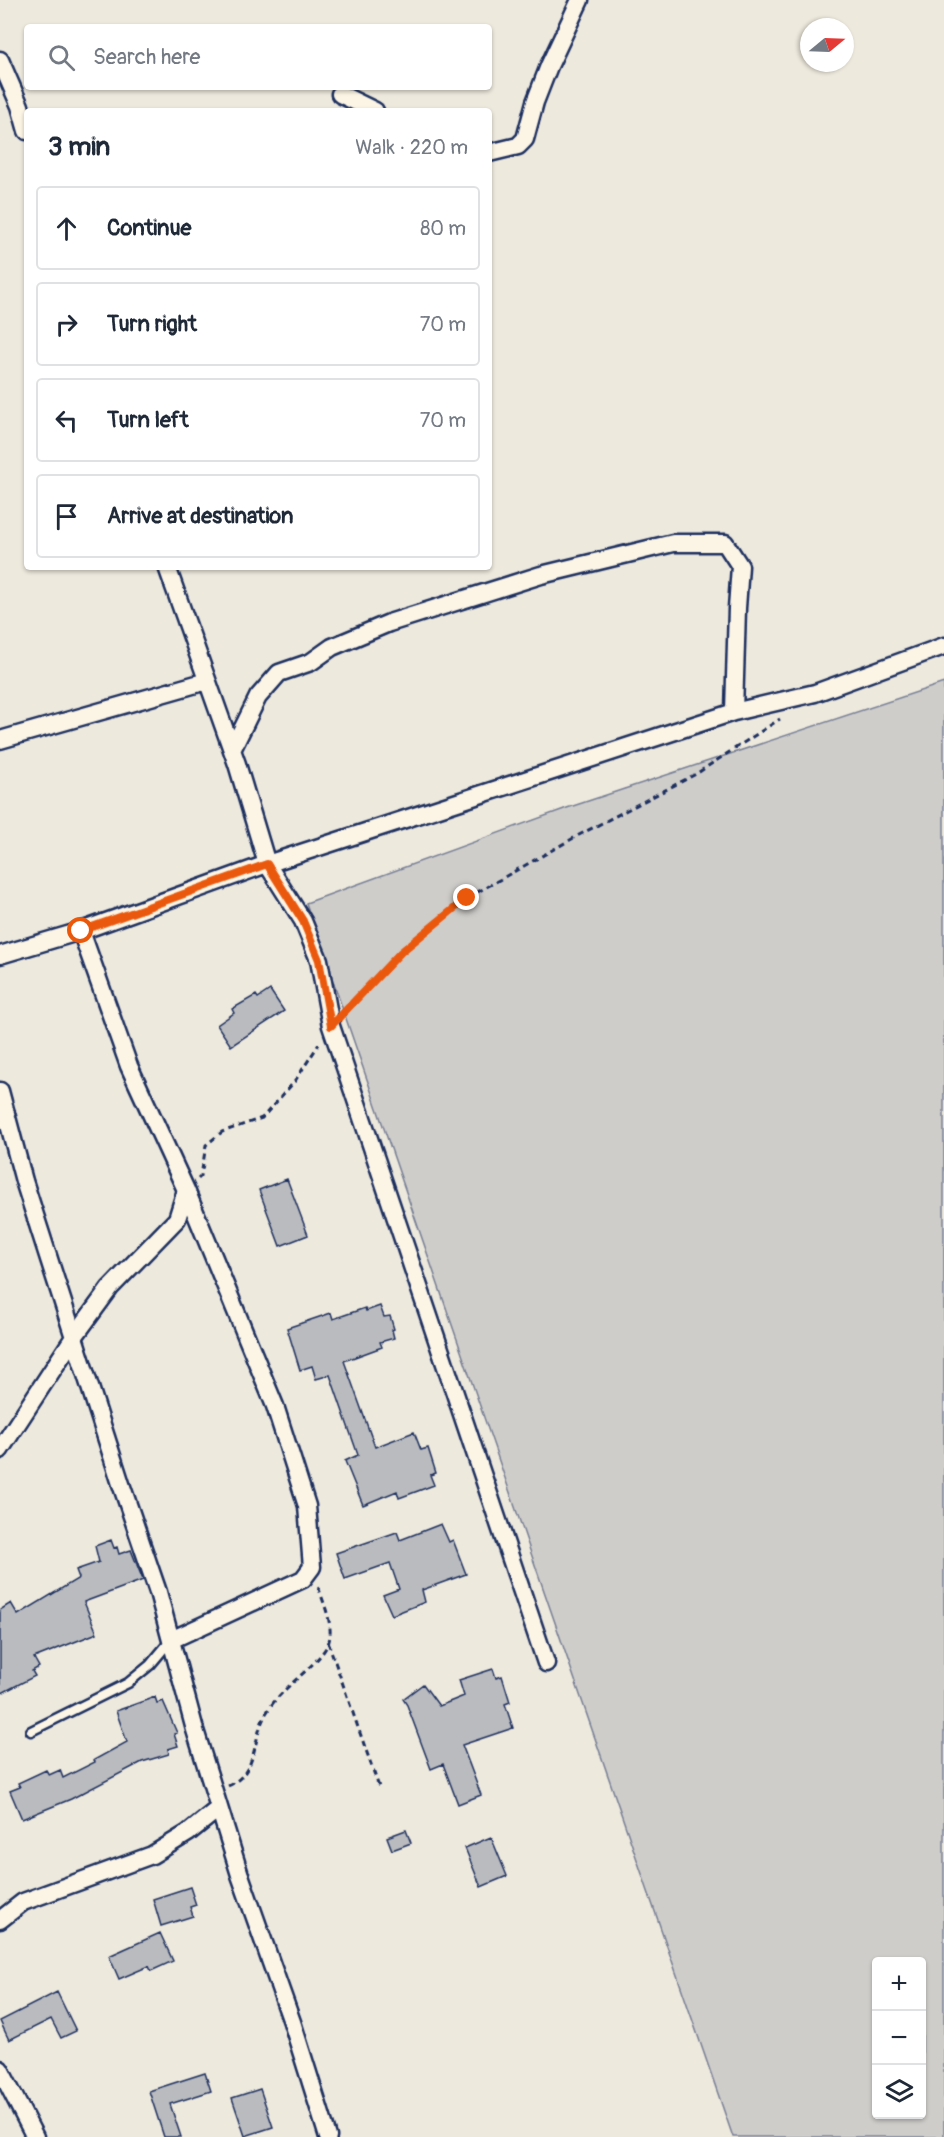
<!DOCTYPE html>
<meta charset="utf-8">
<style>
:root{--surface:#fff;--page:#f6f6f7;--text:#1f2937;--muted:#747a83;--line:#e0e1e3}
body{margin:0;font-family:Pangolin,sans-serif;background:var(--page);color:var(--text)}
.controls{position:absolute;right:18px;bottom:18px;display:grid;overflow:hidden;border-radius:6px;box-shadow:0 2px 4px #0004}
.controls button{width:54px;height:54px;display:grid;place-items:center;padding:0;border:0;border-bottom:2px solid var(--line);background:var(--surface);color:var(--text);font:30px sans-serif}
.compass{position:absolute;left:800px;top:18px;width:54px;height:54px;border-radius:50%;background:var(--surface);box-shadow:0 2px 4px #0004;rotate:71deg}
.stop{position:absolute;width:18px;height:18px;margin:-14px;border:4px solid #ea580c;border-radius:50%;background:#fff}
.stop.end{background:#ea580c;border-color:#fff;box-shadow:0 2px 6px #0008}
.list{margin:0;padding:0;list-style:none}
h2{display:flex;justify-content:space-between;align-items:center;height:78px;margin:0;padding:0 24px;font-size:26px}
h2 small{font-size:20px;font-weight:400;color:var(--muted)}
.list li{display:grid;grid-template-columns:39px 1fr auto;gap:18px;align-items:center;box-sizing:border-box;height:84px;margin:0 12px 12px;padding:0 12px;border:2px solid var(--line);border-radius:6px}
.list b{display:block;font-size:22px;white-space:nowrap}
.list em{font-size:20px;font-style:normal;color:var(--muted)}
.icon{flex:none;width:33px;height:33px;fill:none;stroke:currentColor;stroke-width:2;stroke-linecap:round;stroke-linejoin:round}
.map{position:relative;flex:none;width:944px;height:2137px;overflow:hidden}
.search{position:absolute;background:var(--surface);box-shadow:0 2px 4px #0004;left:24px;top:24px;width:468px;height:66px;display:flex;align-items:center;gap:15px;box-sizing:border-box;padding:0 21px;border-radius:6px;color:var(--muted);font-size:22px}
.panel{position:absolute;background:var(--surface);box-shadow:0 2px 4px #0004;left:24px;top:108px;width:468px;height:462px;border-radius:6px}
.map>svg:first-child{display:block}
</style>
<div class="map">
<svg width="944" height="2137" viewBox="0 0 944 2137">
<rect width="100%" height="100%" fill="#eee9dd"/>
<filter id="ink" filterUnits="userSpaceOnUse"><feTurbulence type="fractalNoise" baseFrequency=".0167" numOctaves="2"/><feDisplacementMap in="SourceGraphic" scale="12" xChannelSelector="R" yChannelSelector="G"/><feConvolveMatrix kernelMatrix="1 2 1 2 8 2 1 2 1" color-interpolation-filters="sRGB"/></filter>
<g filter="url(#ink)">
<path fill="#cfcdca" stroke="#757e94" stroke-width="1.5" fill-rule="evenodd" d="M944,683V2137H733L306,903L567,808ZM876,1962H922V2114H876Z"/>
<path fill="#babbbe" stroke="#1b2f5e" stroke-width="1.5" d="M270,990L284,1011L231,1046L217,1025L234,1013L232,1009L256,995L258,998Z
M287,1179L308,1235L280,1246L259,1190Z
M380,1306L384,1317L390,1316L394,1329L392,1330L394,1338L380,1342L382,1347L344,1361L375,1447L414,1432L421,1450L428,1448L436,1473L430,1475L434,1485L399,1498L397,1491L363,1505L345,1461L358,1455L330,1375L316,1379L312,1366L300,1370L287,1328L331,1313L333,1319L365,1308L366,1311Z
M441,1524L449,1542L453,1540L466,1574L422,1590L425,1602L392,1615L383,1595L399,1589L390,1563L345,1579L336,1553L397,1532L400,1540Z
M111,1540L114,1548L117,1547L119,1554L131,1550L143,1580L84,1602L97,1633L34,1658L39,1667L32,1671L35,1676L0,1694V1610L11,1603L18,1615L79,1578L76,1570L99,1562L95,1546Z
M493,1669L496,1678L502,1676L510,1702L505,1704L513,1728L462,1745L481,1795L458,1804L443,1764L431,1769L407,1705L403,1699L423,1684L439,1706L464,1696L459,1680Z
M155,1697L157,1703L163,1701L177,1733L174,1734L178,1746L168,1749L169,1754L142,1762L71,1799L22,1819L10,1791L20,1787L18,1783L46,1770L49,1775L60,1770L63,1778L95,1762L94,1760L127,1742L116,1711Z
M406,1830L411,1843L392,1850L387,1837Z
M491,1837L507,1876L481,1887L465,1848Z
M190,1887L196,1905L190,1907L193,1916L161,1926L153,1899Z
M160,1933L173,1961L151,1971L149,1966L119,1979L109,1956Z
M57,1992L76,2031L61,2038L51,2019L9,2040L0,2021Z
M205,2073L211,2091L170,2104L181,2137H164L149,2091Z
M260,2089L273,2127L245,2136L232,2098Z"/>
<g fill="none" stroke-linecap="round" stroke-linejoin="round">
<defs>
<path id="service" d="M31,1731L128,1683L150,1665L171,1640"/>
<path id="minor" d="M0,60L20,106L27,131
M340,94L375,111
M489,153L518,146L525,139L535,102L549,66L580,0
M167,567L237,764L267,864L303,921L319,960L331,1026L546,1663
M0,740L207,681
M232,750L258,697L279,673L311,662L332,647L389,623L541,575L673,543H725L740,566L737,608L734,712
M81,931L129,1066L186,1190L275,1406L307,1506L312,1567L303,1579L171,1640
M0,955L81,931L267,864L734,712L815,693L944,646
M0,1091L24,1181L121,1484L158,1592L195,1730L240,1875L292,2022L328,2137
M0,1450L74,1337L110,1288L177,1219L186,1190
M0,1920L23,1902L152,1855L188,1833L219,1808
M0,2069L35,2137"/>
</defs>
<use href="#service" stroke="#1b2f5e" stroke-width="13"/>
<use href="#minor" stroke="#1b2f5e" stroke-width="21"/>
<path stroke="#1b2f5e" stroke-width="3" stroke-dasharray="6 4.5" stroke-linecap="butt" d="M345,1011L401,952L467,898L579,835L696,774L780,719
M198,1179L201,1176L206,1145L222,1132L262,1118L295,1081L319,1044
M328,1642L379,1787
M228,1786C260,1771 251,1738 267,1712C282,1686 316,1668 328,1644C335,1627 323,1602 318,1586"/>
<use href="#service" stroke="#fcf5e5" stroke-width="8"/>
<use href="#minor" stroke="#fcf5e5" stroke-width="16"/>
</g>
</g>
<g fill="none" stroke-linecap="round" stroke-linejoin="round" filter="url(#ink)">
<path stroke="#ea580c" stroke-width="8" d="M81,931L267,864L303,921L319,960L331,1026L401,952L467,898"/>
</g>
</svg>
<div class="controls">
<button>+</button>
<button>−</button>
<button><svg class="icon" aria-label="layers" viewBox="0 0 24 24"><path d="M12 4l9 5-9 5-9-5zM3 14l9 5 9-5"/></svg></button>
</div>
<svg class="compass" viewBox="-18 -18 36 36"><path d="M0-13l5 13h-10z" fill="#e53935"/><path d="M0 13l5-13h-10z" fill="#747a83"/></svg>
<div class="stop" style="left:81px;top:931px"></div>
<div class="stop end" style="left:467px;top:898px"></div>
<div class="search"><svg class="icon" aria-label="search" viewBox="0 0 24 24"><circle cx="10" cy="10" r="6"/><path d="M15 15l6 6"/></svg>Search here</div>
<section class="panel">
<h2>3 min<small>Walk · 220 m</small></h2>
<ul class="list">
<li><svg class="icon" aria-label="ahead" viewBox="0 0 24 24"><path d="M12 20V5M6 11l6-6 6 6"/></svg><div><b>Continue</b></div><em>80 m</em></li>
<li><svg class="icon" aria-label="right" viewBox="0 0 24 24"><path d="M7 20v-9h11M14 6l5 5-5 5"/></svg><div><b>Turn right</b></div><em>70 m</em></li>
<li><svg class="icon" aria-label="left" viewBox="0 0 24 24"><path d="M17 20v-9H6M10 6l-5 5 5 5"/></svg><div><b>Turn left</b></div><em>70 m</em></li>
<li><svg class="icon" aria-label="arrive" viewBox="0 0 24 24"><path d="M6 21V4h12l-3 4 3 4H6"/></svg><div><b>Arrive at destination</b></div></li>
</ul>
</section>
</div>
